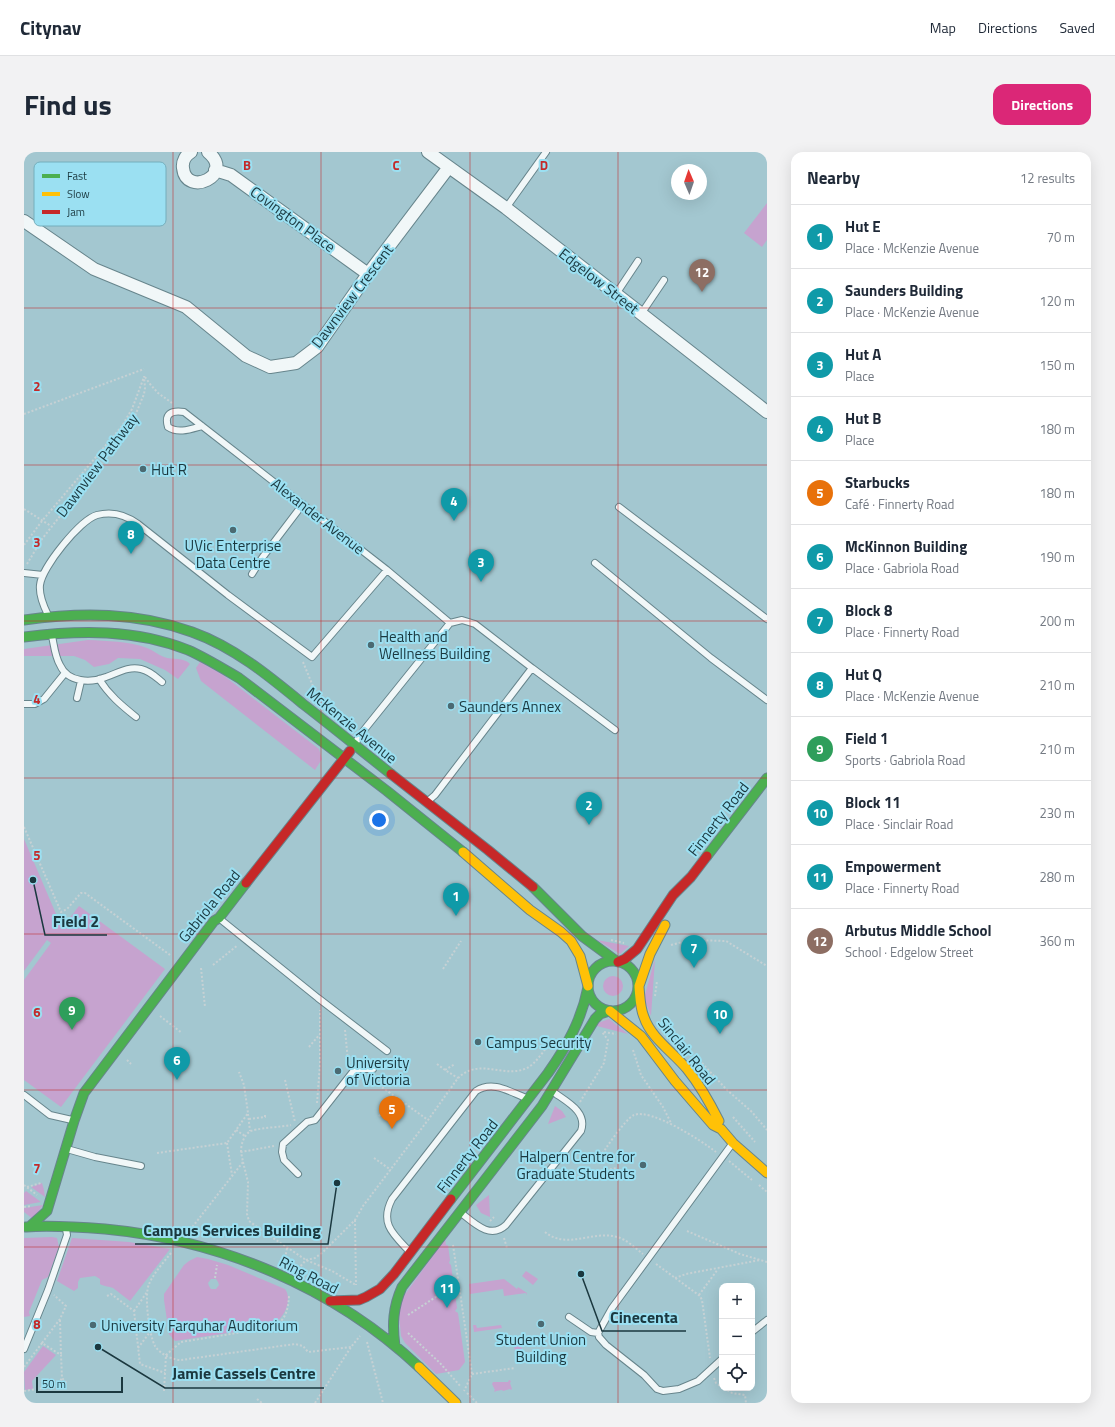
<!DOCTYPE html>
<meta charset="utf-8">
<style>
:root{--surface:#fff;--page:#f2f2f3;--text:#1f2937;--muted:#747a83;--line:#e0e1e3;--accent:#db2777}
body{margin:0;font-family:"Titillium Web",sans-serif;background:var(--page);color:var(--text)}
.controls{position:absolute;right:12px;bottom:12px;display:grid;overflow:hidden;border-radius:8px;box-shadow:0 4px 16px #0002}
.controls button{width:36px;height:36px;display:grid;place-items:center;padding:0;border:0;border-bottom:1px solid var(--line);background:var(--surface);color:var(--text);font:20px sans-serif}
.compass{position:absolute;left:647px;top:12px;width:36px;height:36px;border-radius:50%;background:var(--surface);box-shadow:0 4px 16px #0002;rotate:358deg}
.scale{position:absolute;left:12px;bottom:10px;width:87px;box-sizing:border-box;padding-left:4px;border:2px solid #1b383f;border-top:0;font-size:11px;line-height:14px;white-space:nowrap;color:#1b383f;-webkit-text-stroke:3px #9be0f2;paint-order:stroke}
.you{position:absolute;left:355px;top:668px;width:14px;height:14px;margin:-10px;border:3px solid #fff;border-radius:50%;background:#1a73e8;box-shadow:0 0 0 6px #1a73e833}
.badge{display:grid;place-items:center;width:26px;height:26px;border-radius:50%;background:var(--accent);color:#fff;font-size:13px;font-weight:700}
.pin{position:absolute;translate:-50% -33px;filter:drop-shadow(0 1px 2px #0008)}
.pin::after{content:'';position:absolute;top:21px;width:14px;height:12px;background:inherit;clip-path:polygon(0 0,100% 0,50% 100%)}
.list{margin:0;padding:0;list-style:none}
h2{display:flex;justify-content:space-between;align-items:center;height:52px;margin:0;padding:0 16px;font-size:17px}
h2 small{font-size:13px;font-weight:400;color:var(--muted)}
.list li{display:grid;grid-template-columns:26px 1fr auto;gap:12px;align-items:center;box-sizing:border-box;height:64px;padding:0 16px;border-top:1px solid var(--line)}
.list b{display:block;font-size:15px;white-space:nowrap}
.list p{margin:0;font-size:13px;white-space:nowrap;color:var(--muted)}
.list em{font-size:13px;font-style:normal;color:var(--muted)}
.icon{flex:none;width:22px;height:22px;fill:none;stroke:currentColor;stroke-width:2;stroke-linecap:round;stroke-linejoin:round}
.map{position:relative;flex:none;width:743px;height:1251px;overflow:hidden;border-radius:12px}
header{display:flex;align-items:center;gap:24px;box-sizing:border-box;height:56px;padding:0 20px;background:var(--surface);border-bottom:1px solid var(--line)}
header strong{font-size:19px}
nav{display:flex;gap:22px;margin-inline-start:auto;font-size:14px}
.intro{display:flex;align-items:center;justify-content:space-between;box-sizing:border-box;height:96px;padding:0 24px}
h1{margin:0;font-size:28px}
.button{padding:10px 18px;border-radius:12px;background:var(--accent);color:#fff;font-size:14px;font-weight:700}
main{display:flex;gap:24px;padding:0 24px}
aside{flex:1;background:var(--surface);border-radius:12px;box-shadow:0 4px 16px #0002}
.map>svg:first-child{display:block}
</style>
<header>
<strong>Citynav</strong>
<nav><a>Map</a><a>Directions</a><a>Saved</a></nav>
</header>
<div class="intro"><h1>Find us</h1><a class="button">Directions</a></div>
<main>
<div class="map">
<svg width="743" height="1251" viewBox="0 0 743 1251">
<rect width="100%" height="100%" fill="#a3c7d0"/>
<path fill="#c6a3cf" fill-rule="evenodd" d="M743,51V88L738,95L720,81Z
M64,488C82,489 106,489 123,496C129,498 134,503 140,505C148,508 160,505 166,512L154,527L141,518L116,507L94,506L85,512L70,515L61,508L50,504H0V497Z
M176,510L199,523L295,597L298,607L291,618L177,529L172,516Z
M0,687L38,776L55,754L141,817L37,955L0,928V828L27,791L23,788L0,819Z
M573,788L605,794L596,802Z
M631,807L627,864L620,846Z
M579 834a10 10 0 1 1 20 0a10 10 0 1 1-20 0Z
M585,867L604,882L573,874L574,871Z
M531,954L538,959L542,965L524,972Z
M18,1031L20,1038L21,1045L7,1035Z
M2,1039L17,1050L0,1053V1041Z
M465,1043L466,1065L457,1061L452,1053Z
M19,1053L9,1067L0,1060V1056Z
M28,1085L33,1086L35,1095L24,1125L18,1128L5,1160L6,1164L0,1165V1086Z
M48,1086L105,1090L146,1097L106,1149C100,1145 95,1140 89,1136C85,1134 81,1135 76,1132V1127L71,1124L56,1126L54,1130V1136L50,1139L33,1129Z
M421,1087L422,1093H424L426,1108L425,1111L427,1113L433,1156L431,1159L434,1161L441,1210L435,1218L412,1222L381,1191L377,1184L374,1152Z
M173,1105L184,1107L204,1113L261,1137C270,1149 258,1171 243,1175L151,1189L145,1182L140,1148V1142L160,1113L165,1109ZM187,1127H192L194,1130L195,1133L192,1137H187L185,1134L184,1131Z
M502,1119L514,1127L509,1133L498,1124Z
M480,1127L493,1137L494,1135L503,1141L502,1143V1141L480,1144L479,1137L446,1142L445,1132Z
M449,1173H452L453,1176L477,1173L478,1176L450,1180Z
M496,1184L499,1206L492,1207L489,1185Z
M19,1194L32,1203L8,1229L9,1237L1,1238L0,1220Z
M485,1228L487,1229L486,1231L488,1237L487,1238L486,1237L479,1239L478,1238L472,1239L471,1240L470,1239L471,1238L468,1232L469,1230H484Z"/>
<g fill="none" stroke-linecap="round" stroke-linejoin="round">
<defs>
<path id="lane" d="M482,56L522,0
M592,142L614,109
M617,162L640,128
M178,274C167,277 154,282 144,275C140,262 147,258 160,260L363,418L426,471
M595,355L743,467
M571,411L687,506L743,548
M0,421L19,423
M228,422L238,406L279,352
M24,463C20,455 15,442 16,433C18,415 56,368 73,363C88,359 102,363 114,372L204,443L288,505L363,418
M426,471L438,468L451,472L508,516
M28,484C30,493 31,505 36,513C44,531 67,531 82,525C94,521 104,514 117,517C126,519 132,525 138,530
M75,527C85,543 97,553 112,565
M53,546L57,529
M0,552H11L20,547L41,521
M331,592L336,583L426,471
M404,649L411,643L508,516L591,578
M196,767L294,846L363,899
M0,943L26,963L48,968
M43,997L71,1005L117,1014
M274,1022L260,1008L258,1000L259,992L283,970L291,968L331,917H349
M436,1060C450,1071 466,1088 482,1073L557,979C564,959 541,949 528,939
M386,1100C370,1083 355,1072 368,1047L452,939C469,928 486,940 502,946
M545,1165L567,1180L574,1181
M728,1180L743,1168
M0,1197L24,1138L43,1083L42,1077
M698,1207L674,1229L655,1237L639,1239L633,1237L620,1223L582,1193L575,1185L574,1181L588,1156L708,992"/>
<path id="street" d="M167,0C162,3 158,9 159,16C162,46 212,23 184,0
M404,0L482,56L743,260
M191,18L207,23L344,122
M0,69L70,117L162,155L222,204L246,215L272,211L293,195L344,122L425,15"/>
<path id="fast" d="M0,468C57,460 113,460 168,480C210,495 245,524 279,552C309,575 338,599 367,622
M0,485C56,478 111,477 164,498C182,506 198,516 215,526L363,639L439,700
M683,704L743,626
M509,735L558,784L592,809
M564 834a25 25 0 1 1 50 0a25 25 0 1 1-50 0Z
M427,1047L524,921C543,894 558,867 564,835
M2,1075C28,1073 55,1075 81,1077C196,1088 310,1135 395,1215
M5,1075L23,1059L50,969L60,941L190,769L195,766L222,731
M371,1194C368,1173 369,1155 378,1135L518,954L571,867L576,862L585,859"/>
<path id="slow" d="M439,700L506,758L537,780L547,789L556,804L564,834
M615,834L626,802L641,773
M615,835C616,845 616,856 620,865C627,886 649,900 663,917C676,933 686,951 695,969
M586,859L617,884L651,929L689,973L697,977L709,991L743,1021
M395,1215L432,1251"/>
<path id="jam" d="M367,622L464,698L509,735
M222,731L326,599
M594,810L601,807L613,797L649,743L667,725L683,704
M306,1149L335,1148L342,1145L356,1137L370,1122L427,1047"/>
</defs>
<use href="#lane" stroke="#67858c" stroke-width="8"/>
<use href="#street" stroke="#67858c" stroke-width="14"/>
<use href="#fast" stroke="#67858c" stroke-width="11"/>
<use href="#slow" stroke="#67858c" stroke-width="11"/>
<use href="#jam" stroke="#67858c" stroke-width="11"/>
<path stroke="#c6d1d4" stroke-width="2" stroke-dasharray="2 2" stroke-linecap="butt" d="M121,225L126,232L134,241L148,251
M0,262L120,217
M0,357L27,374
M0,393L18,369L98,274L108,257L120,225
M3,412L18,387L99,284L111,264L120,242L121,236L120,224
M279,510L293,544
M0,675L37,760L43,757L57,741H61L146,803
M587,788L600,791
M647,793L666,788L702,789L743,814
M189,813L214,793
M177,816L181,855
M419,817L437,789
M631,844L633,829
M136,864L158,881
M321,878L324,909L326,911
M580,880L592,882
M285,895L296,882
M609,898L617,923L639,955L647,971
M103,908L107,912
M678,911L703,938L728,960L743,978
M413,912L421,918L434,926
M421,918L431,912
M345,926L404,968
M261,928L271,970
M556,950L580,911L584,888L578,880
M293,951L296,913V858
M224,962L226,979
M355,964L373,946
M709,965L731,990
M225,967L241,965V961
M212,978L221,984
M203,991L208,1023
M217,1000C217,993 219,985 225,980C230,976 259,975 267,973
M133,1001L203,991L224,961L220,933L215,920
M350,1006L367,1018
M574,1008C580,999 601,967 610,963C627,956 678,989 692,1000
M705,1009L728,1028
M219,1010L224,1030L223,1062L225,1069L236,1077
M566,1020L594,1016
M0,1033L13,1043
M735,1033L743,1040
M3,1035L17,1031
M0,1055L7,1054
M331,1068L332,1133
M466,1069L470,1065
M166,1078L219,1010L217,1000L250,994
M663,1079L716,1102L743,1110
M521,1080C543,1098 569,1078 593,1085C602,1087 611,1096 619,1102
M184,1082L220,1078H237L282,1108L308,1119L332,1133
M480,1086L483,1096
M429,1093L448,1222L440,1239
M147,1101C139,1111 130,1121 125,1132C120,1143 125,1183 131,1194C136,1202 148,1208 157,1208L271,1192L279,1194L284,1200L327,1195
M262,1110L261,1107L263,1096
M632,1112L676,1144L678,1148L686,1206
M274,1117L282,1108L291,1106L299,1100L331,1068L339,1054L404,968L434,926C456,905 480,927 503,916C512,911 519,900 525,892
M191,1126L193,1113
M651,1126L662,1122L736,1108
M675,1143L694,1117
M83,1144L87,1142L110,1159L116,1212L141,1221
M110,1159L123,1140
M384,1163L435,1130
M36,1168L37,1203
M384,1181L416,1211L437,1235
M343,1190L359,1251
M18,1191L36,1167L42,1154L30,1143
M114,1196L126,1180
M0,1215L18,1191L37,1203L38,1226L43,1231
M448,1222L491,1216
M690,1226L692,1231L698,1235
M700,1236L708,1241L721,1243L722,1251
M0,1239L33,1234L38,1226
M140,1239L142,1203L157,1190L250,1175C262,1167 264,1158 265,1144
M443,1241L453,1251
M233,1247L238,1251
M291,1251L327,1195L336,1184"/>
<use href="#lane" stroke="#f1f7f8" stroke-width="6"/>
<use href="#street" stroke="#f1f7f8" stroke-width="12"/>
<use href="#fast" stroke="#4caf50" stroke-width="9"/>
<use href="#slow" stroke="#ffc107" stroke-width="9"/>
<use href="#jam" stroke="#c62828" stroke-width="9"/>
</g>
<path fill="none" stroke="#c32a2a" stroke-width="1" stroke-opacity="0.55" d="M149,0V1251M297,0V1251M446,0V1251M594,0V1251M0,156H743M0,313H743M0,469H743M0,626H743M0,782H743M0,938H743M0,1095H743"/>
<g fill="#4b6a72" stroke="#9be0f2" stroke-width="1.5">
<circle cx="119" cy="317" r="4"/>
<circle cx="209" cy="378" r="4"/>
<circle cx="347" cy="493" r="4"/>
<circle cx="427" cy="554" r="4"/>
<circle cx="454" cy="890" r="4"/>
<circle cx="314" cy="919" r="4"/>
<circle cx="619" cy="1013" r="4"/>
<circle cx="517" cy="1172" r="4"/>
<circle cx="69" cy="1173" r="4"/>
</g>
<g text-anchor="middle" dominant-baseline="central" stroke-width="4" stroke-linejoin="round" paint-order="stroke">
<g font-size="15" fill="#1b383f" stroke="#9be0f2">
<text transform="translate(269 67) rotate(36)">Covington Place</text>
<text transform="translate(575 129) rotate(38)">Edgelow Street</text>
<text transform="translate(328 144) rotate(-53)">Dawnview Crescent</text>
<text transform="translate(73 313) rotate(-53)">Dawnview Pathway</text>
<text transform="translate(294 364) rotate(38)">Alexander Avenue</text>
<text transform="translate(328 573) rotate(39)">McKenzie Avenue</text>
<text transform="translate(694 667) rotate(-52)">Finnerty Road</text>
<text transform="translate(185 754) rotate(-51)">Gabriola Road</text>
<text transform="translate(663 899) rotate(51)">Sinclair Road</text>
<text transform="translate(443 1004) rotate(-52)">Finnerty Road</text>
<text transform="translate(285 1123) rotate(27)">Ring Road</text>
</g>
<g font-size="15" fill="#1b383f" stroke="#9be0f2" text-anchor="start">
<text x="127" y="317">Hut R</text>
<text x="209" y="393" text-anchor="middle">UVic Enterprise<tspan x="209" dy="17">Data Centre</tspan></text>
<text x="355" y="484">Health and<tspan x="355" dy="17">Wellness Building</tspan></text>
<text x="435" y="554">Saunders Annex</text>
<text x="462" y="890">Campus Security</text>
<text x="322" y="910">University<tspan x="322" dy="17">of Victoria</tspan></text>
<text x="611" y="1004" text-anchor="end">Halpern Centre for<tspan x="611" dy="17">Graduate Students</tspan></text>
<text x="77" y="1173">University Farquhar Auditorium</text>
<text x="517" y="1187" text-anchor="middle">Student Union<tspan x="517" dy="17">Building</tspan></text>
</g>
</g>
<rect x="10" y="10" width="132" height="64" rx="6" fill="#9be0f2" stroke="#75aebc" stroke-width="1"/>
<rect x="18" y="22" width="18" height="4" fill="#4caf50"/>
<rect x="18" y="40" width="18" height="4" fill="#ffc107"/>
<rect x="18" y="58" width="18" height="4" fill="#c62828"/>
<g font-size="11" fill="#1b383f">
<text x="43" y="28">Fast</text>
<text x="43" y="46">Slow</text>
<text x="43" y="64">Jam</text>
</g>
<g font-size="13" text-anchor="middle" font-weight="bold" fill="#c32a2a" stroke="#9be0f2" stroke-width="4" stroke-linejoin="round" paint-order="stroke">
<text x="223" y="18">B</text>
<text x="372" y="18">C</text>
<text x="520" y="18">D</text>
<text x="13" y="239">2</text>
<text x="13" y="395">3</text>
<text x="13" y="552">4</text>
<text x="13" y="708">5</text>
<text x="13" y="865">6</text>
<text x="13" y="1021">7</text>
<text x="13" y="1177">8</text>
</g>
<path fill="none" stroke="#1b383f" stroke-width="1.5" d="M9 728L21 783H83M313 1031L304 1092H111M557 1122L578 1179H662M74 1195L141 1236H300"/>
<g fill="#1b383f" stroke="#9be0f2" stroke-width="1.5">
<circle cx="9" cy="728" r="4"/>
<circle cx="313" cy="1031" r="4"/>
<circle cx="557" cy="1122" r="4"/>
<circle cx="74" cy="1195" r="4"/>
</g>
<g font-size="16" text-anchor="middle" font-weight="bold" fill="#1b383f" stroke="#9be0f2" stroke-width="4" stroke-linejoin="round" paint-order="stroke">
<text x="52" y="775">Field 2</text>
<text x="208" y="1084">Campus Services Building</text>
<text x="620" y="1171">Cinecenta</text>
<text x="220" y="1227">Jamie Cassels Centre</text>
</g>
</svg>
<div class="controls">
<button>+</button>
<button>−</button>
<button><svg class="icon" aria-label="locate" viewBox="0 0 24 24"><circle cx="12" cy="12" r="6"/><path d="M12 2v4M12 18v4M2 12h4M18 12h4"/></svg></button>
</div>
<svg class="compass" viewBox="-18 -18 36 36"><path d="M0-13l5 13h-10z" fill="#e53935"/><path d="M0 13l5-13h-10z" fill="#747a83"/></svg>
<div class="scale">50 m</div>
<div class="you"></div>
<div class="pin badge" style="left:432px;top:764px;background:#0f9aa8">1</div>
<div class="pin badge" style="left:565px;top:673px;background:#0f9aa8">2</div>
<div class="pin badge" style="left:457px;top:430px;background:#0f9aa8">3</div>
<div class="pin badge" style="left:430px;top:369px;background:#0f9aa8">4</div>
<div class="pin badge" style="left:368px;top:977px;background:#e8710a">5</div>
<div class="pin badge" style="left:153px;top:928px;background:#0f9aa8">6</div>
<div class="pin badge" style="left:670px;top:816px;background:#0f9aa8">7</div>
<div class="pin badge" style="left:107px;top:402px;background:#0f9aa8">8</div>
<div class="pin badge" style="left:48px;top:878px;background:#2e9e5b">9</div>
<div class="pin badge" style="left:696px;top:882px;background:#0f9aa8">10</div>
<div class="pin badge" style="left:423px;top:1156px;background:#0f9aa8">11</div>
<div class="pin badge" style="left:678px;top:140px;background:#8d6e63">12</div>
</div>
<aside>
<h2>Nearby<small>12 results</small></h2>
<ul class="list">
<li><span class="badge" style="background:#0f9aa8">1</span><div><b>Hut E</b><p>Place · McKenzie Avenue</p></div><em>70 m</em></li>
<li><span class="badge" style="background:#0f9aa8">2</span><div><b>Saunders Building</b><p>Place · McKenzie Avenue</p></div><em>120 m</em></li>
<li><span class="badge" style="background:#0f9aa8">3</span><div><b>Hut A</b><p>Place</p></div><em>150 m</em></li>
<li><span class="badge" style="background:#0f9aa8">4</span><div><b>Hut B</b><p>Place</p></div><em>180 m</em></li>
<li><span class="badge" style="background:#e8710a">5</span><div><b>Starbucks</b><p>Café · Finnerty Road</p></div><em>180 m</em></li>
<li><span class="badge" style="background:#0f9aa8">6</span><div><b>McKinnon Building</b><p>Place · Gabriola Road</p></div><em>190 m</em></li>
<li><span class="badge" style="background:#0f9aa8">7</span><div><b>Block 8</b><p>Place · Finnerty Road</p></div><em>200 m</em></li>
<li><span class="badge" style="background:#0f9aa8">8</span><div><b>Hut Q</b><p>Place · McKenzie Avenue</p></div><em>210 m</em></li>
<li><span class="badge" style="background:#2e9e5b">9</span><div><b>Field 1</b><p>Sports · Gabriola Road</p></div><em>210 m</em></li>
<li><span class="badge" style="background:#0f9aa8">10</span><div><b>Block 11</b><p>Place · Sinclair Road</p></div><em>230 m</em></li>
<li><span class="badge" style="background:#0f9aa8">11</span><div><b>Empowerment</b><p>Place · Finnerty Road</p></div><em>280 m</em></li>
<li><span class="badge" style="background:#8d6e63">12</span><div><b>Arbutus Middle School</b><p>School · Edgelow Street</p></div><em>360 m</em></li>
</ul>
</aside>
</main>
